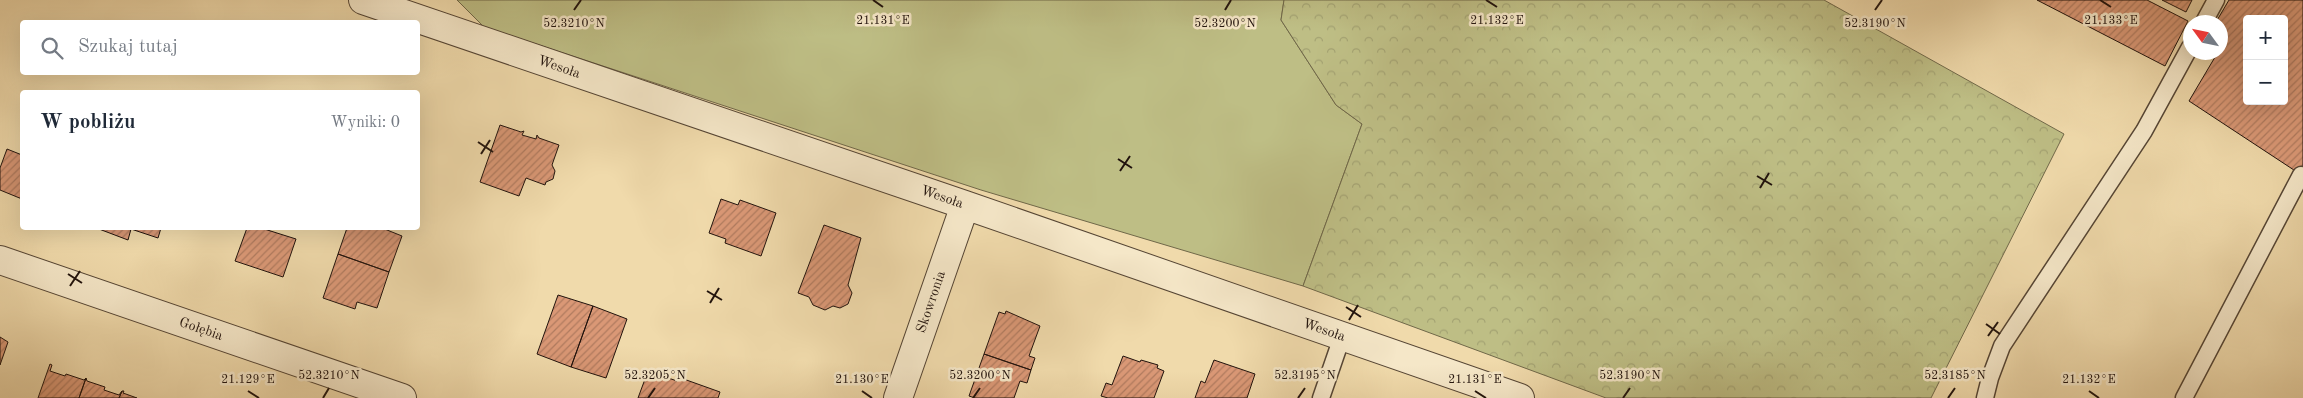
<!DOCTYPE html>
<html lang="pl">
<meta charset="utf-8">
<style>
:root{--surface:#fff;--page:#f6f6f7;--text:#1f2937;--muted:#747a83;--line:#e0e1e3}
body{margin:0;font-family:"Old Standard TT",serif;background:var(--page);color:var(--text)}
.controls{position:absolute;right:15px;top:15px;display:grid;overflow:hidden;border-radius:5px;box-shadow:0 5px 20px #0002}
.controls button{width:45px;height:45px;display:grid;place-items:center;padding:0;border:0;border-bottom:1px solid var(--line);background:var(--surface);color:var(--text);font:25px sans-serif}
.compass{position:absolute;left:2183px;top:15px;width:45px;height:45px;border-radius:50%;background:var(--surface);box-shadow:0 5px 20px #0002;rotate:303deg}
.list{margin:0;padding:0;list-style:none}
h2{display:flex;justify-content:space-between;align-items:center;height:65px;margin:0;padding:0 20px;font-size:21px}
h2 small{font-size:16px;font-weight:400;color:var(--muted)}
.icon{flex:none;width:28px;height:28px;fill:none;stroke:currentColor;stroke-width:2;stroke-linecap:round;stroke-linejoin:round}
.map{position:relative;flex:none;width:2303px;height:398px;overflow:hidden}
.search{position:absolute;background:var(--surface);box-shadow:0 5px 20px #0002;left:20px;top:20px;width:400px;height:55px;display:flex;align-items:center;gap:12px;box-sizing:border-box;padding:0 18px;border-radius:5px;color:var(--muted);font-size:19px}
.panel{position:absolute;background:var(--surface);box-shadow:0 5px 20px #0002;left:20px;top:90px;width:400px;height:140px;border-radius:5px}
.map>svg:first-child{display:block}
</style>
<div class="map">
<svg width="2303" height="398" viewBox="0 0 2303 398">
<defs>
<pattern id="forest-crowns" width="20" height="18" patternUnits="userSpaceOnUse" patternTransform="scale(1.25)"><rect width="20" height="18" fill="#bebe85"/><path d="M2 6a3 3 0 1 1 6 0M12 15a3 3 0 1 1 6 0" fill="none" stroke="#a3a272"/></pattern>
<pattern id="building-hatch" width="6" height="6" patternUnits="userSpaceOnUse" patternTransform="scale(1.25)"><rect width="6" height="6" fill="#da9876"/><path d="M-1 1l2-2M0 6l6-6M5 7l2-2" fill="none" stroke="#b07b5f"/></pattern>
</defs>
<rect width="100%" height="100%" fill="#f0daab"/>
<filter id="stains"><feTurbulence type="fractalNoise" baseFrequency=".004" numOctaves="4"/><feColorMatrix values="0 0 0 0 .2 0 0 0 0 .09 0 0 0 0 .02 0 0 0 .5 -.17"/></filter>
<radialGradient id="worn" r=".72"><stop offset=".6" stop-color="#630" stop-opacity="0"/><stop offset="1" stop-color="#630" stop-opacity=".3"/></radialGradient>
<path fill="#bebe85" stroke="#706849" d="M457,0H1284L1281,20L1336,105L1362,124L1303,286L981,190L484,27Z"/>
<path fill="url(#forest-crowns)" stroke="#706849" d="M1284,0H1824L2064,134L1931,398H1606L1303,286L1362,124L1336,105L1281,20Z"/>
<path fill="url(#building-hatch)" stroke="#21130d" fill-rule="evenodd" d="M2037,0H2147L2188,21L2165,66Z
M2162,0H2192L2186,12Z
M2229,0H2303V176L2189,101L2218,52H2220V22H2216ZM2247,19H2284V101H2247Z
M500,125L521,132L524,131L522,135L536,139L537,135L539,138L559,145L552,165L555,171L553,179L546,182L545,185L526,178L519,196L480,182Z
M7,149L22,155V199L0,190V168Z
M721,199L738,205L740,200L776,213L761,256L725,243L726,239L709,233Z
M824,225L861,238L848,285L852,293L848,304L840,308L833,306L825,310L813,305L809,297L798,293Z
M99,228H161L158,238L131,229L128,240L99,229Z
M247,228H261L296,239L283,277L235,261Z
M347,228H382L402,236L389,272L338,254Z
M338,254L389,272L377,308L357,302L355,309L323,298Z
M558,295L593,306L571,367L537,354Z
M593,306L627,319L606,378L571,367Z
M1006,311L1040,326L1029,356L1035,358L1031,370L984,354L999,312L1005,314Z
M0,337L8,342L0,365Z
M984,354L1031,370L1027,383L1020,381L1014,398H975L969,396Z
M1123,356L1140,362L1141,360L1158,365L1157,368L1164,371L1154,398H1108L1101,396L1106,383L1112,385Z
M1214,360L1255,374L1247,398H1195L1201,381L1205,383Z
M50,364L52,365L50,371L65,376L66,374L84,380L86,378L79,398H38Z
M648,371L677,381L678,377L720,392L718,398H638Z
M86,378L87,381L105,387L104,390L119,395L122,391L119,398H79Z
M122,391H124L123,393L137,398H119Z"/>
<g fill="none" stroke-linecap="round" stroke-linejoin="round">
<defs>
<path id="lane" d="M2204,22L2216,0
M1321,398L1342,337
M1985,398L1990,378L2002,346L2144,131L2190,47
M2184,398L2301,175"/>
<path id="street" d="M363,0L965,205L1520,398
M0,260L402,398
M898,398L965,205"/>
</defs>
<use href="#lane" stroke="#554534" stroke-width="19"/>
<use href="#street" stroke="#554534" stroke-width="30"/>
<use href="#lane" stroke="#f5e7c8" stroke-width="16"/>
<use href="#street" stroke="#f5e7c8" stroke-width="28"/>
</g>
<path fill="none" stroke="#21130d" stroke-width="2" d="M873,0L883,7M1486,0L1497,7M2100,0L2111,7M574,10L581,0M1225,10L1231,0M1875,10L1882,0M478,142L493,152M481,154L490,140M1118,159L1132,168M1120,171L1130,156M1757,176L1772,185M1760,188L1769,173M68,274L82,283M70,286L80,271M707,291L722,300M710,303L719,288M1346,307L1361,317M1349,320L1358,305M1986,324L2000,334M1988,336L1998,322M248,391L259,398M862,391L872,398M1475,391L1486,398M2089,391L2099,398M323,398L329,388M648,398L655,388M973,398L980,388M1298,398L1305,388M1623,398L1630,388M1948,398L1955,388"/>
<g text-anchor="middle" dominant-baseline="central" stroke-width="5" stroke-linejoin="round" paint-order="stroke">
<g font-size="14" fill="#21130d" stroke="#f5e7c8">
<text transform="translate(559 67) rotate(19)">Wesoła</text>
<text transform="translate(942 197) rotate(19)">Wesoła</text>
<text transform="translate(931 302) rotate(-71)">Skowronia</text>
<text transform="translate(201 329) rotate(19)">Gołębia</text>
<text transform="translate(1324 330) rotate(19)">Wesoła</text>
</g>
</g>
<g font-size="12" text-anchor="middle" fill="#21130d" stroke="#f5e7c8" stroke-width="5" stroke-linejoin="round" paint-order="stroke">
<text x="883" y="24">21.131°E</text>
<text x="1497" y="24">21.132°E</text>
<text x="2111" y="24">21.133°E</text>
<text x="1875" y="27">52.3190°N</text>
<text x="574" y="27">52.3210°N</text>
<text x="1225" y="27">52.3200°N</text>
<text x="329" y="379">52.3210°N</text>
<text x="655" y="379">52.3205°N</text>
<text x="980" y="379">52.3200°N</text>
<text x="1305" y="379">52.3195°N</text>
<text x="1630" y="379">52.3190°N</text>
<text x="1955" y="379">52.3185°N</text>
<text x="1475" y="383">21.131°E</text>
<text x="248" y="383">21.129°E</text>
<text x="862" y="383">21.130°E</text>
<text x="2089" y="383">21.132°E</text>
</g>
<rect width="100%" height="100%" filter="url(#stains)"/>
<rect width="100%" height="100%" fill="url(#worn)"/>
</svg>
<div class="controls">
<button>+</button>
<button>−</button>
</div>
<svg class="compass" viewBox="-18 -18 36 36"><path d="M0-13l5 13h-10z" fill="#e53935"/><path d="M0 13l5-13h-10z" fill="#747a83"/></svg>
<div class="search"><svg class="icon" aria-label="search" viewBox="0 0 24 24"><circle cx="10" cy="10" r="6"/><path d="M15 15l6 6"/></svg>Szukaj tutaj</div>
<section class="panel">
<h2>W pobliżu<small>Wyniki: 0</small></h2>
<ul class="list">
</ul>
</section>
</div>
